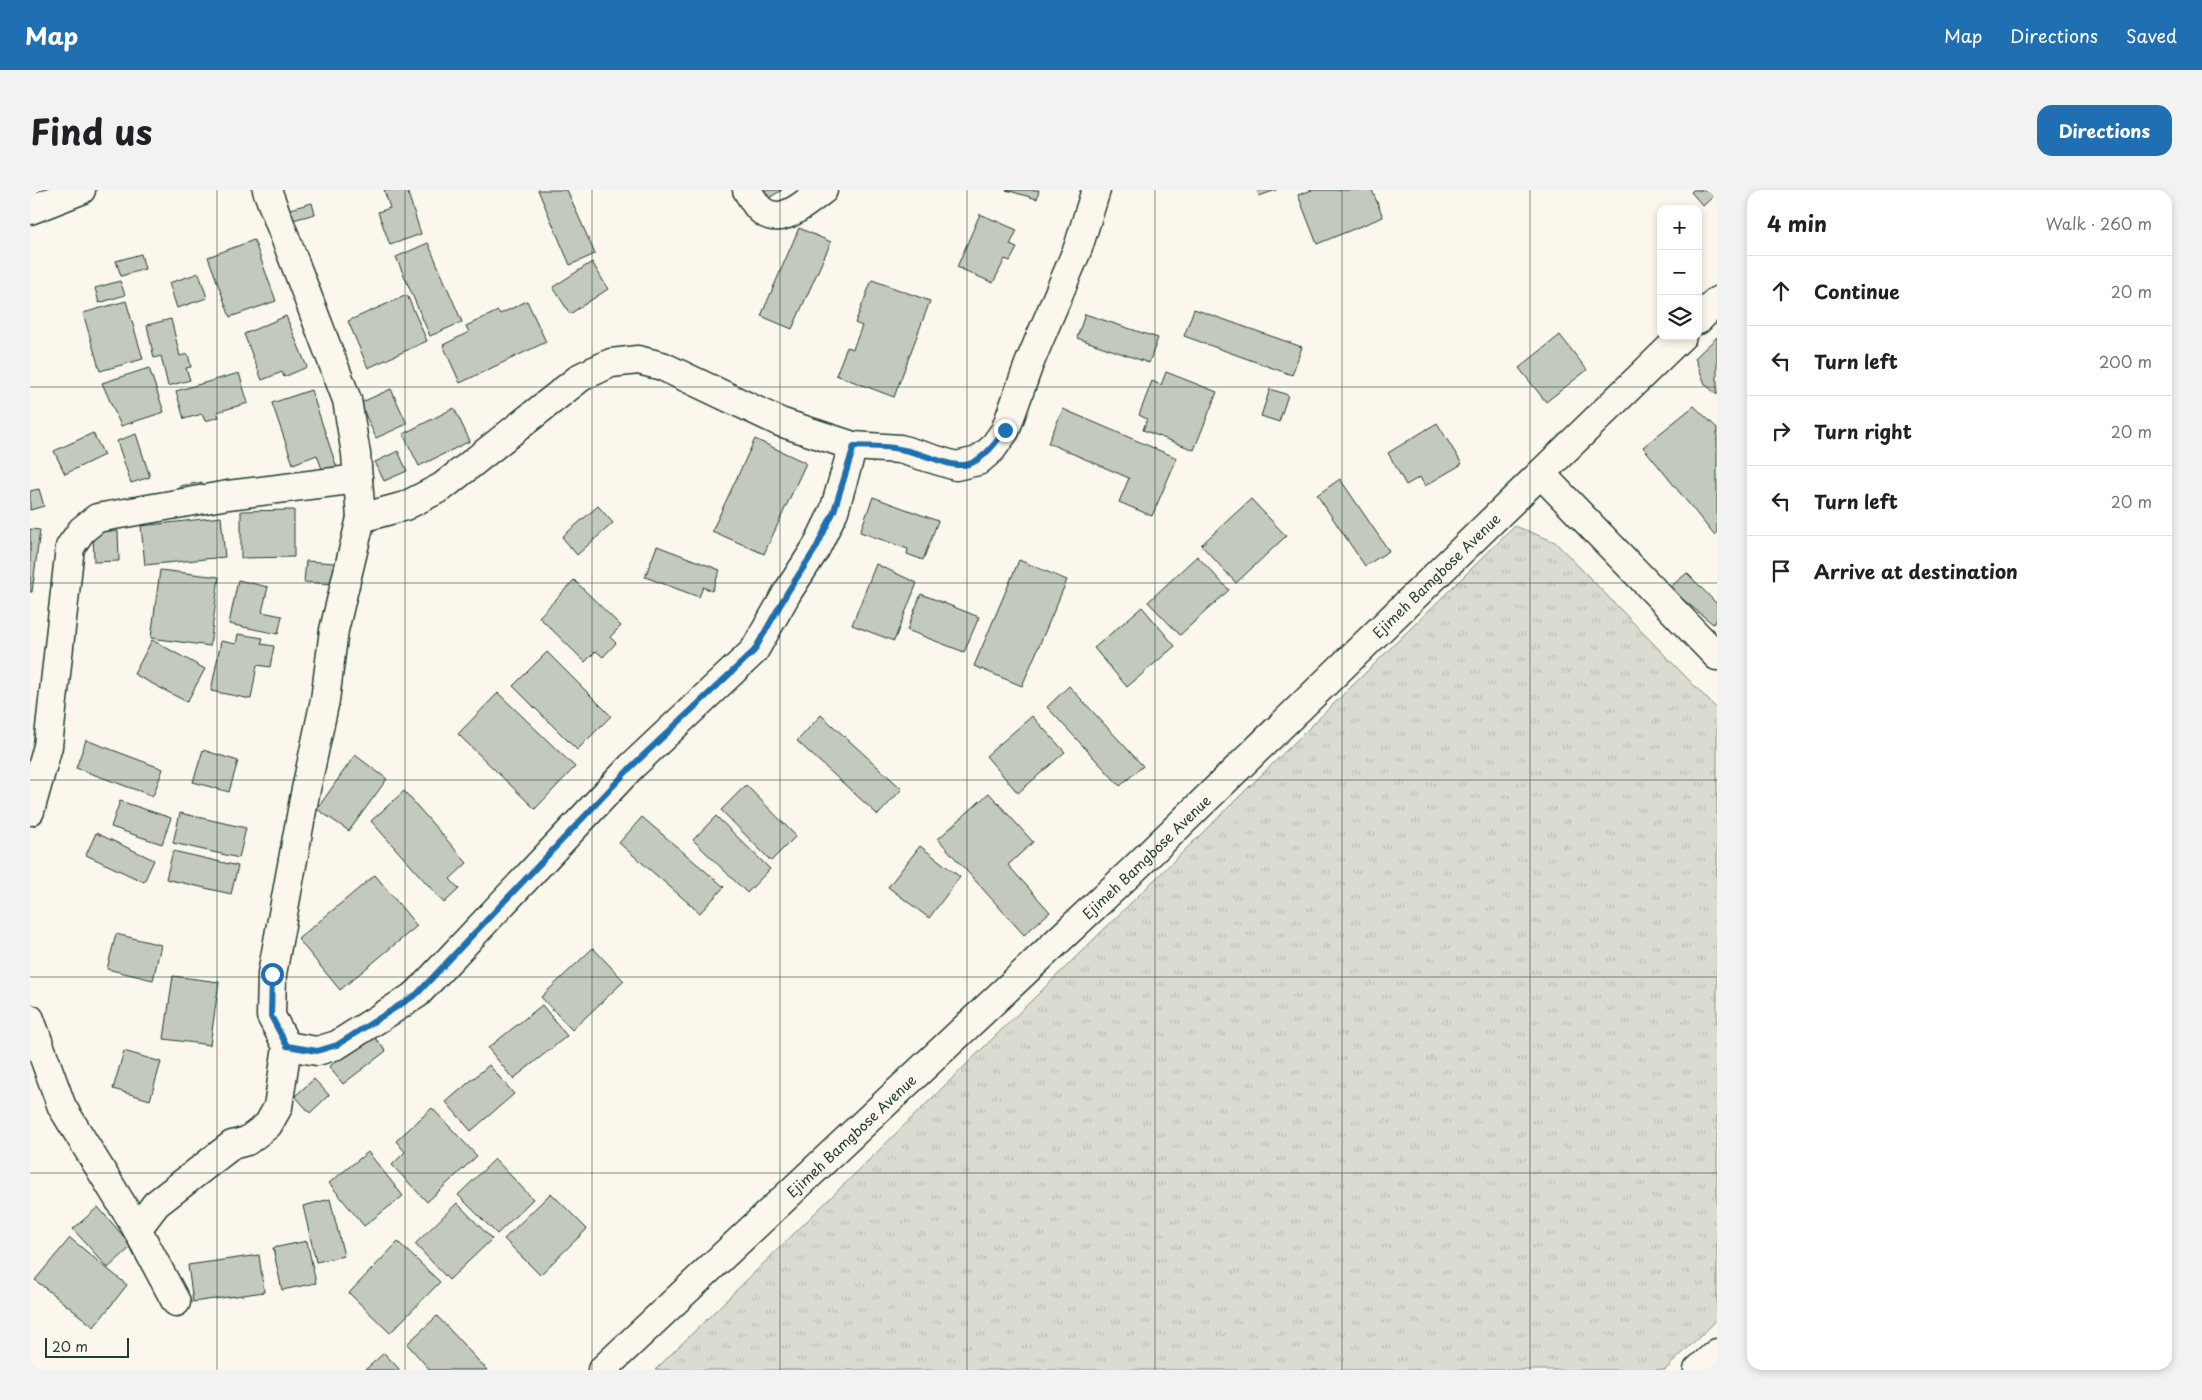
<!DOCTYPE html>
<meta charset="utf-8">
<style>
:root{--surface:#fff;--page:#f2f2f2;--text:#202124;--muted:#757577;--line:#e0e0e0;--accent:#1f6fb2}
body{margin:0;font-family:"Playpen Sans",sans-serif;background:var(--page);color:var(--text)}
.controls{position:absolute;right:15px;top:15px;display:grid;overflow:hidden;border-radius:10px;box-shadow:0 2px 8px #0003}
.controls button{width:45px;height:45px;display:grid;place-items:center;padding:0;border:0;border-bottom:1px solid var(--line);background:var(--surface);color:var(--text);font:25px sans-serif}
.scale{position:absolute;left:15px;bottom:12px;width:84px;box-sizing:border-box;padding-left:5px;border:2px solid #1f3d34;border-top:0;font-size:14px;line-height:18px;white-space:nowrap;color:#1f3d34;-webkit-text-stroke:4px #fbf7ec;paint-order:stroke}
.stop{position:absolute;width:15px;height:15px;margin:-11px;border:4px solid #1f6fb2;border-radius:50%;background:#fff}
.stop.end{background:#1f6fb2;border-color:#fff;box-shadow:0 1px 5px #0008}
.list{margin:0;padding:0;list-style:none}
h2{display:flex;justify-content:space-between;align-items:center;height:65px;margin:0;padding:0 20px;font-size:21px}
h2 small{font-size:16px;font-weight:400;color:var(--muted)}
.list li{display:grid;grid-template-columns:32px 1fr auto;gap:15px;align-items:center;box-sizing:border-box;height:70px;padding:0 20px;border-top:1px solid var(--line)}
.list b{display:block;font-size:19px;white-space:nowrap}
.list em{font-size:16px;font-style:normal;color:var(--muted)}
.icon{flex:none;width:28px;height:28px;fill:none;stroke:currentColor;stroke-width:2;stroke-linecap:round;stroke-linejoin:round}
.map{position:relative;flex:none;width:1687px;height:1180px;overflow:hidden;border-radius:15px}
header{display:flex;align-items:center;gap:30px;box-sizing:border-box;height:70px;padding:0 25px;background:var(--accent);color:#fff}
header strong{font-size:24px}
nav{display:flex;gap:28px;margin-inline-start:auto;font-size:18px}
.intro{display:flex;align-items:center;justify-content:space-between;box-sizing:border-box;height:120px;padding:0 30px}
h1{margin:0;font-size:35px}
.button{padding:12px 22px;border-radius:15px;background:var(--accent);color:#fff;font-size:18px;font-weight:700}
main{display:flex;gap:30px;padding:0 30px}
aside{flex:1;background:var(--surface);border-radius:15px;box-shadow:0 2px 8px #0003}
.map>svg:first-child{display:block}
</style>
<header>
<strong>Map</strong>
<nav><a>Map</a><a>Directions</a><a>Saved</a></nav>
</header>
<div class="intro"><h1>Find us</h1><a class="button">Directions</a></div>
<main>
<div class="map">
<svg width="1687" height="1180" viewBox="0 0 1687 1180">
<defs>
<pattern id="grass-tufts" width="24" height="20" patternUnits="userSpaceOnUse" patternTransform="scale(1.25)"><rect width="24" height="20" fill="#dbdcd1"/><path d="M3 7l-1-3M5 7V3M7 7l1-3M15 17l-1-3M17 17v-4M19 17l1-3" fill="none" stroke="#bcbeb4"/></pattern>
</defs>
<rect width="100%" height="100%" fill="#fbf7ec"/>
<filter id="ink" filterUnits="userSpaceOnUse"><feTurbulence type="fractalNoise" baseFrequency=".02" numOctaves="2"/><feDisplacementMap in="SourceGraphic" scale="10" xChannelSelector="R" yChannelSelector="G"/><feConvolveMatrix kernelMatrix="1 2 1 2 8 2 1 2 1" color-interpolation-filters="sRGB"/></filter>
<g filter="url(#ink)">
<path fill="url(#grass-tufts)" stroke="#7d8c82" d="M1485,336L1525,352L1687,519V1130L1635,1180H625Z"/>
<path fill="#c4c9be" stroke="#1f3d34" d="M354,0H377L391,44L360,55L348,22L360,18Z
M508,0H537L565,64L540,75Z
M728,0H752L734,11Z
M976,0H1009L1007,9Z
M1227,0H1246L1229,6Z
M1282,0H1342L1353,27L1287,54L1268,5Z
M1663,0H1687V3L1673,16L1661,2Z
M282,13L285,24L263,30L260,19Z
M950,24L987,40L980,55L987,58L980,71L975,69L963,93L927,77Z
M769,38L801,52L762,139L731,126Z
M224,50L246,111L200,127L178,67Z
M398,53L432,132L400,146L366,67Z
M111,64L115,79L91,86L86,71Z
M562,72L578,99L540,124L523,97Z
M169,83L177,108L147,118L139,93Z
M842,90L900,111L864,207L806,185L817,157L823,159L832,136L825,133Z
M90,91L95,105L69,113L65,98Z
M377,105L397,151L338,178L318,131Z
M96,111L113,169L70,181L53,123Z
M497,111L516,152L430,193L413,155L439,142L436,136L468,121L470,124Z
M1164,119L1272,157L1262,185L1154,146Z
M1055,124L1128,148L1119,173L1047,148Z
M256,126L277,177L254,187L252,182L232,190L214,144Z
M141,129L150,166L158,164L161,177L156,178L160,190L138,196L131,166L124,168L117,135Z
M1530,145L1557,180L1516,212L1489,178Z
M1687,147V205L1675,194L1665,168Z
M119,178L134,222L91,236L72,193Z
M1136,182L1187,202L1164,260L1113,240L1117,229L1109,225L1122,191L1131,195Z
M209,183L218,213L187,222L189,227L175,231L172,224L154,229L146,201Z
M361,199L377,234L346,248L330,213Z
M1240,199L1258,205L1249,232L1231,226Z
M281,200L307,278L293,282L287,265L263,274L242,213Z
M1664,216L1687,238V342L1684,345L1613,257Z
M424,218L440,251L389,276L373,244Z
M1033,219L1147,268L1122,326L1089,312L1099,288L1018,253Z
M1407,233L1432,274L1395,296L1390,287L1376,295L1358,263Z
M63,243L74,265L35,284L24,261Z
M106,244L120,287L101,293L87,251Z
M725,249L776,273L734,364L682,341Z
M368,261L377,281L354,291L345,272Z
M1310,289L1359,361L1335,376L1287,305Z
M172,292L174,302L152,306L150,296Z
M9,299L14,316L0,320V301Z
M843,307L908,331L893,370L877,364L878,359L830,342Z
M1221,309L1256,346L1206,393L1171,355Z
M568,316L583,333L547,365L532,347Z
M264,320V367L211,368V321Z
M191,327L195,367L115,375L111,336Z
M0,339L10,340L2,402H0Z
M88,341L89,371L64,372L63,342Z
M627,356L690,380L682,401L673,397L669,407L615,387Z
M1167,366L1199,400L1150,445L1118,412Z
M989,370L1037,390L992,496L944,476Z
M276,371L304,373L303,394L274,392Z
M846,374L887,393L864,451L822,435Z
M130,380L189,387L180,456L121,448Z
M1657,383L1687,414V429L1683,434L1639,398Z
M208,390L238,397L232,422L252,426L248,444L199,434Z
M544,390L591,436L580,447L586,453L573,467L566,461L555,472L509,427Z
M891,404L949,427L934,462L877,440Z
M1112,417L1145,456L1097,497L1064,458Z
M208,444L233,448L231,454L244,456L240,477L227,475L221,509L181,501L191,451L206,454Z
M122,450L175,479L157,512L104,484Z
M517,462L581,526L547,560L483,496Z
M1039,496L1113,576L1090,596L1017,517Z
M468,503L545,577L505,619L428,544Z
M791,525L872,599L848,625L767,551Z
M1002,526L1035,562L988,603L956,566Z
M56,550L133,579L123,606L46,578Z
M173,560L208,571L199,602L163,592Z
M325,565L357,589L319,641L287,619Z
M716,595L766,646L741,671L691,620Z
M374,601L437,673L420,689L429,699L414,713L341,631Z
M959,603L1003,652L978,675L1020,722L994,745L908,649Z
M90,611L141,628L132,654L81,637Z
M150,623L216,638L209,668L143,653Z
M686,626L740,679L717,703L663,650Z
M612,627L694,697L670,723L589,653Z
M66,643L124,670L114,692L56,665Z
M890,656L930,687L899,728L858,697Z
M143,661L208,676L201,704L136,689Z
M345,685L387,736L310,800L268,749Z
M86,744L131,755L123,790L77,779Z
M563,758L594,791L542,840L511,807Z
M143,786L189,792L180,855L134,849Z
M512,815L537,846L483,889L458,858Z
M341,843L356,861L313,894L299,877Z
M94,861L131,872L120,910L83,899Z
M459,875L484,904L441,941L416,912Z
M284,889L299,905L280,923L265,906Z
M402,918L447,966L397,1012L362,975L375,962L366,951Z
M338,962L373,1006L334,1036L299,993Z
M465,969L503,1009L467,1044L428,1005Z
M521,1003L557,1039L510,1085L474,1049Z
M300,1009L314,1066L286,1072L273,1016Z
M427,1013L462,1049L419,1090L385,1054Z
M68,1017L102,1056L78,1078L43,1039Z
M40,1048L97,1095L64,1137L5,1090Z
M277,1051L286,1093L252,1100L243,1058Z
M368,1052L410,1092L360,1143L319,1103Z
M229,1065L234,1102L163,1112L158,1075Z
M407,1126L457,1180H400L377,1154Z
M354,1163L370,1180H335Z"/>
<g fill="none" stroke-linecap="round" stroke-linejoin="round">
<defs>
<g id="minor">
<path d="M717,0C721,6 725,15 731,20C751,38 776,12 793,0"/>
<path d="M0,20L51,0"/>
<path d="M1668,130L1687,111"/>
<path d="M1511,284L1687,466"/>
<path d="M331,328L375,316L412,297L551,187L581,173L608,170L632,176L750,232L823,256L870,259L926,276L948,271L962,259L975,241L999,174L1048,58L1066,0"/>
<path d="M0,621L18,556L40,357L52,340L67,328L198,305L328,289"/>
<path d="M0,829L32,917L107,1039L146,1112"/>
<path d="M257,856L287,861L307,855L387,804L601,577L724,461L757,403L786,358L804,321L823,256"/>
<path d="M107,1039L126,1014L202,955L217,951L238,935L248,917L257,856L241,826L242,784L275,604L295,510L304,440L331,328L326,264L317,210L237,0"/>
<path id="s1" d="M572,1180L1102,681L1652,146"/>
<path d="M1668,1180L1687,1163"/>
</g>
</defs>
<use href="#minor" stroke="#1f3d34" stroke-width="31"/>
<use href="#minor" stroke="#fbf7ec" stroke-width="28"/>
</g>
</g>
<g fill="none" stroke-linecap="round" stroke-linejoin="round" filter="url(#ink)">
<path stroke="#1f6fb2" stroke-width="6" d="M242,784L241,826L257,856L287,861L307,855L387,804L601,577L724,461L757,403L786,358L804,321L824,256C839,257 855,256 869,259C923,269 935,298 975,240"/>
</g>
<path fill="none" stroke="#1f3d34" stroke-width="1" stroke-opacity="0.55" d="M187,0V1180M375,0V1180M562,0V1180M750,0V1180M937,0V1180M1125,0V1180M1312,0V1180M1500,0V1180M0,197H1687M0,393H1687M0,590H1687M0,787H1687M0,983H1687"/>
<g text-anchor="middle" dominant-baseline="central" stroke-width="5" stroke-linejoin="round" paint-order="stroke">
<g font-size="14" fill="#1f3d34" stroke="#fbf7ec">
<text stroke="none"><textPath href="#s1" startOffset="1152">Ejimeh Bamgbose Avenue</textPath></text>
<text stroke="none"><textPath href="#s1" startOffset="748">Ejimeh Bamgbose Avenue</textPath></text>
<text stroke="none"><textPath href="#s1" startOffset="342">Ejimeh Bamgbose Avenue</textPath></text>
</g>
</g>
</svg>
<div class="controls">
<button>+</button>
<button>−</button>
<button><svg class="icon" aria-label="layers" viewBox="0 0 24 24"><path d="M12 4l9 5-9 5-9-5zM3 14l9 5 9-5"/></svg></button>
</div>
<div class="scale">20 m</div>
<div class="stop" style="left:242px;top:784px"></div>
<div class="stop end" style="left:975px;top:240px"></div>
</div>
<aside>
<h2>4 min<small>Walk · 260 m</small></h2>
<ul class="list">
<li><svg class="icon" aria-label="ahead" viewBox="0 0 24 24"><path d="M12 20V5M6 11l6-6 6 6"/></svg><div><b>Continue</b></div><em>20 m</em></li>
<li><svg class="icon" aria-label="left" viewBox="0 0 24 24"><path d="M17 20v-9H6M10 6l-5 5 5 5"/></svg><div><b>Turn left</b></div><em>200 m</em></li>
<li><svg class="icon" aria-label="right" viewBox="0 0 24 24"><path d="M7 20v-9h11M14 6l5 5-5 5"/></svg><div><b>Turn right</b></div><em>20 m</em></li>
<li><svg class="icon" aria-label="left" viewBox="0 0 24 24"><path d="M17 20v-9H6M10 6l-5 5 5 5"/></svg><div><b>Turn left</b></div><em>20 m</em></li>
<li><svg class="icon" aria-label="arrive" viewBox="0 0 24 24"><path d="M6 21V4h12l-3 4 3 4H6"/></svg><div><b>Arrive at destination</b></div></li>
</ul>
</aside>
</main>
